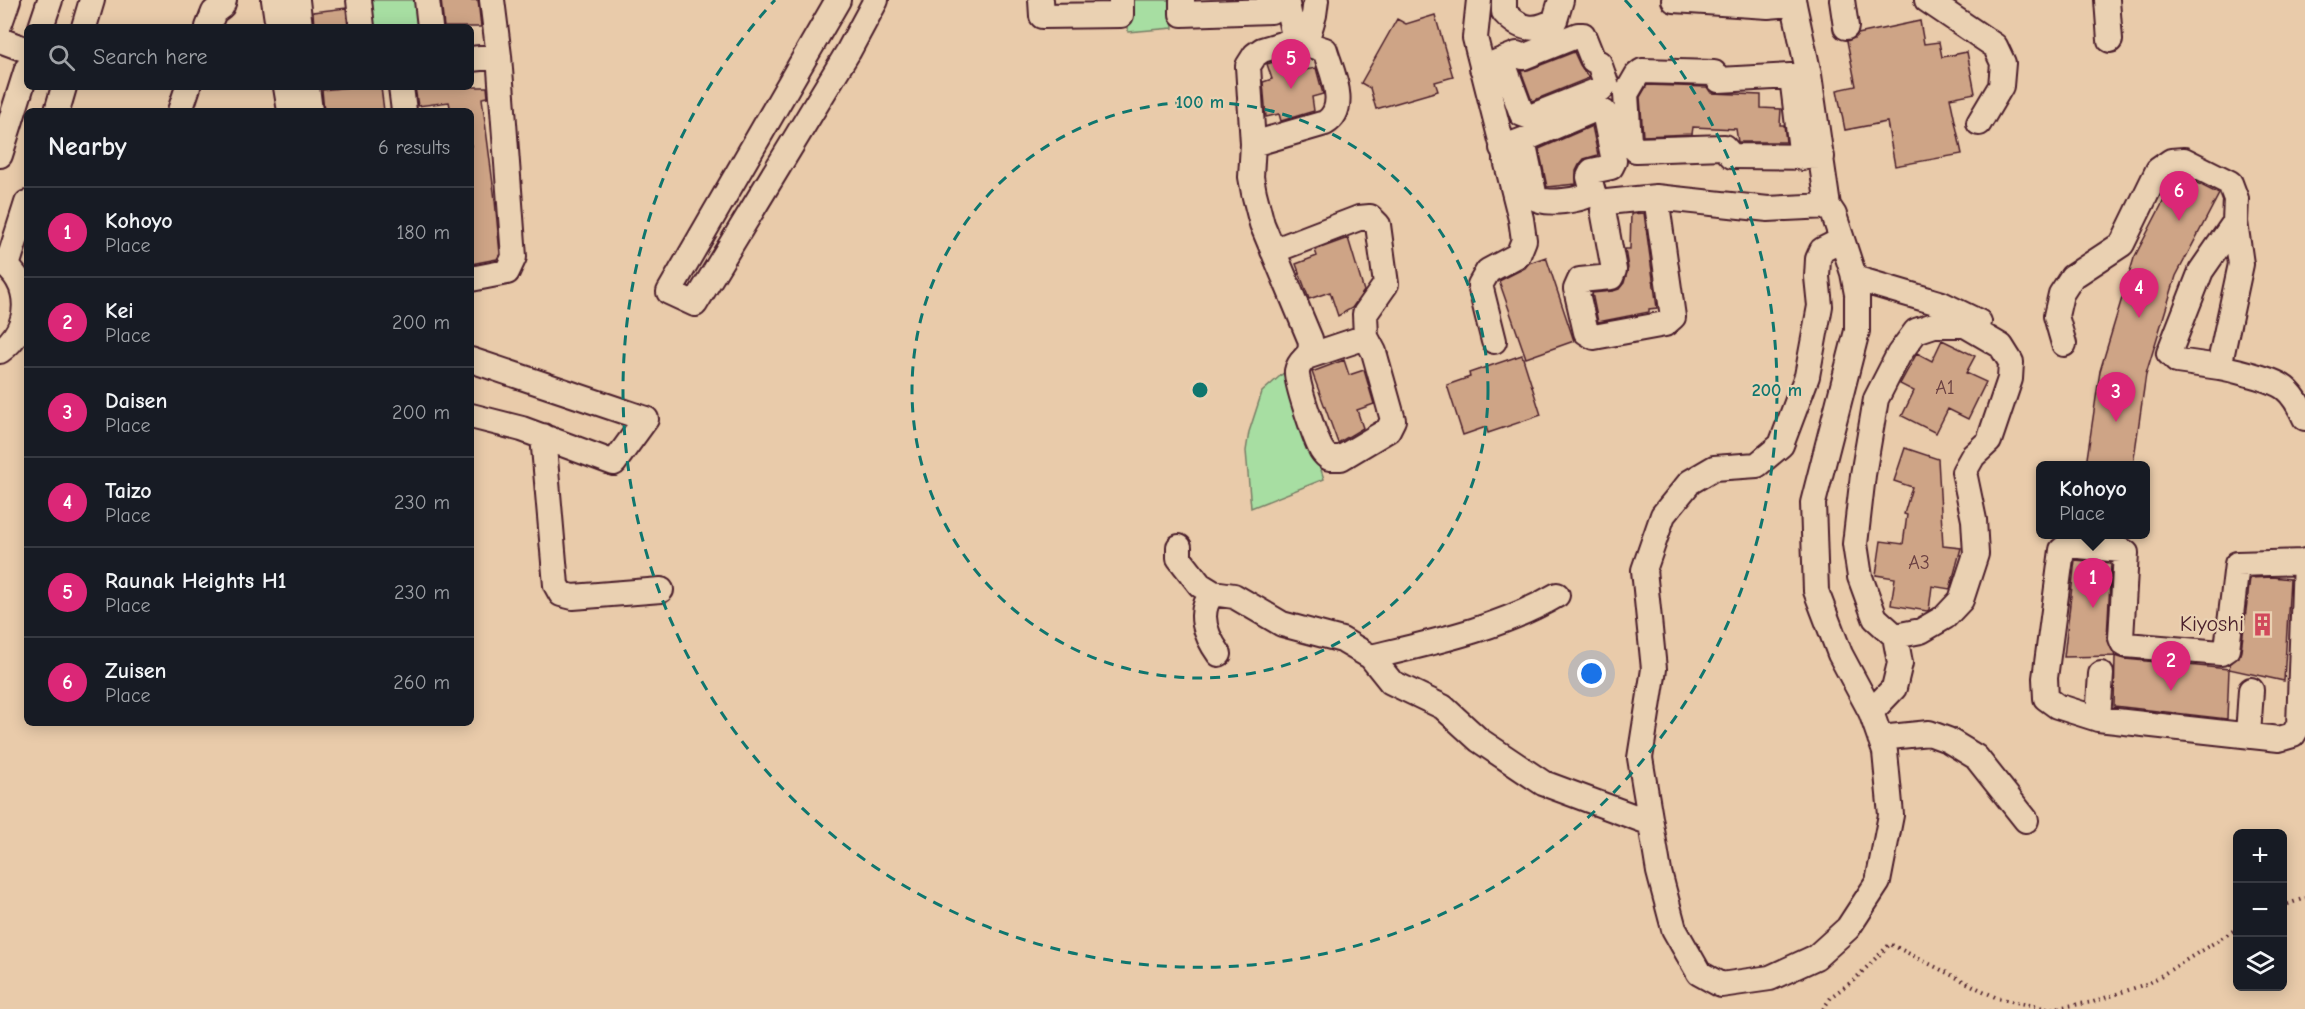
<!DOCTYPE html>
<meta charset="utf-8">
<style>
:root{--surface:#171b24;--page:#20242c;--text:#f1f3f6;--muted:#9ea1a6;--line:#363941;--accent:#db2777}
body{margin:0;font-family:"Comic Neue",sans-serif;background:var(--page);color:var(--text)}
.controls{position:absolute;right:18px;bottom:18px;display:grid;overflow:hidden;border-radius:9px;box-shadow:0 3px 15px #0003}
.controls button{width:54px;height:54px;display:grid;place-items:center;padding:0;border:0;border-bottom:2px solid var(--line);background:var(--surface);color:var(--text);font:30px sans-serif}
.you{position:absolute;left:1592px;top:674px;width:21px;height:21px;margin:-15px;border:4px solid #fff;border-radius:50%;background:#1a73e8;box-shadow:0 0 0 9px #1a73e833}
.badge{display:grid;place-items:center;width:39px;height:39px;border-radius:50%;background:var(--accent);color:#fff;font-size:20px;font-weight:700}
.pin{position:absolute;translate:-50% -50px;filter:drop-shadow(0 2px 3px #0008)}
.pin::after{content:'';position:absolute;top:32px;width:21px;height:18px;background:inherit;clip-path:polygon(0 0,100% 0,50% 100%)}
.popup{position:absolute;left:2036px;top:461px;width:114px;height:78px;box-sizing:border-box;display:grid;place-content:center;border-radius:9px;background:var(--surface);filter:drop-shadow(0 2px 4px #0005);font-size:20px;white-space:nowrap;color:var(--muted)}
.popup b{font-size:22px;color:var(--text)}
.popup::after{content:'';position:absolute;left:50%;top:100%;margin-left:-12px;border:12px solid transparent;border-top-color:var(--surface)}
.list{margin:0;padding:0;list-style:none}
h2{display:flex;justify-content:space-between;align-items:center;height:78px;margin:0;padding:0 24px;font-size:26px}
h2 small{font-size:20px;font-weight:400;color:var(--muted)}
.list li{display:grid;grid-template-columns:39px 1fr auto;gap:18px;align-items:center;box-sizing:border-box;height:90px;padding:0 24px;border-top:2px solid var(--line)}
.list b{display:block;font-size:22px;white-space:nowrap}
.list p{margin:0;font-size:20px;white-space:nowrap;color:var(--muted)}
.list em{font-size:20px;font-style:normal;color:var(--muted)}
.icon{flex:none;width:33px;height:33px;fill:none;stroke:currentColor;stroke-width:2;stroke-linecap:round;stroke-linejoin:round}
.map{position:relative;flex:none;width:2305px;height:1009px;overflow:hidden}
.search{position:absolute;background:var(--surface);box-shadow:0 3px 15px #0003;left:24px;top:24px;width:450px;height:66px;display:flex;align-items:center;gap:15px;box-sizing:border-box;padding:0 21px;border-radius:9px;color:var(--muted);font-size:22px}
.panel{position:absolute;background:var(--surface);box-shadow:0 3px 15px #0003;left:24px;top:108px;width:450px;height:618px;border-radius:9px}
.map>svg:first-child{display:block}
</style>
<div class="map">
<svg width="2305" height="1009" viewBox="0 0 2305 1009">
<rect width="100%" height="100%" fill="#e9cbaa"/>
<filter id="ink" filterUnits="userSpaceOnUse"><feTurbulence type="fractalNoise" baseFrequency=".0167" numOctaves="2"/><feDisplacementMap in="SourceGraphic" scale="12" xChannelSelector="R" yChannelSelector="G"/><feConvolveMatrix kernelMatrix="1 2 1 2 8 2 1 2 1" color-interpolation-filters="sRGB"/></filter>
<g filter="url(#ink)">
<path fill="#a7dea2" stroke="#787e66" stroke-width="1.5" d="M366,0H417L420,27H369Z
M1129,0H1171L1173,28L1128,32Z
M1288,369L1324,479L1251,508L1246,451L1249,432L1262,392Z"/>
<path fill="#cea486" stroke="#4a1f2b" stroke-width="1.5" d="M441,0H478L481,27H444Z
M346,8L348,27H314L313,12Z
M1435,15L1453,77L1435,82L1438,91L1376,109L1370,88L1361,83L1397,19L1406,24Z
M1920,21L1924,44L1939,42L1942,57L1967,52L1975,93L1950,98L1962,154L1895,166L1887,122L1845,130L1837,90L1856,86L1847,41L1854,38L1858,34Z
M1574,52L1580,65L1589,78L1532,101L1521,71L1528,70Z
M1295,55L1301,57L1305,70L1316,68L1323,94L1312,97L1314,111L1281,121L1279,114L1266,117L1263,82L1272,79L1267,64Z
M1647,85L1707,87L1711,93L1761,95V108L1781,109L1780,125H1784L1786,142H1738L1736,129L1693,127L1692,134L1643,136L1640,97Z
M351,87H381L384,111H324L322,90Z
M415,87H487L488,97L482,98L495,200L500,254L497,259L471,264V111H451L449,102L418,106Z
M1592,126L1598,155L1584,159L1579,165L1576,171V184L1547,187L1539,149Z
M2177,175H2181L2219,194L2176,276L2146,374L2133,465H2086L2100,371L2134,258Z
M1644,213L1657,308L1649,309V312L1598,322L1592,293L1613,291L1619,289L1624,283L1628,268L1625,249H1630L1631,214Z
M1348,238L1364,291L1352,308L1338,316L1330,292L1309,299L1296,264L1317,256L1315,250Z
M1546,257L1574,341L1526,358L1499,281L1525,268L1529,263Z
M1942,340L1975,356L1966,373L1986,382L1968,419L1948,409L1936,433L1902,416L1914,391L1900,384L1917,353L1932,361Z
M1522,355L1541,415L1488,433L1486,427L1463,435L1447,385L1470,377L1469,373Z
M1344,360L1349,375L1364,370L1374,404L1357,410L1363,428L1338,443L1312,372Z
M1905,448L1938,459L1943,546L1961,548L1950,589L1932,586L1929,610L1927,611L1891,605L1895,578L1876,575L1881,541L1903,544L1907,515L1904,514L1912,487L1894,481Z
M2075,560L2111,563L2107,638L2115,656L2064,657Z
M2272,577L2290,579L2284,681L2229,669L2230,664L2239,657L2241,651L2250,578Z
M2115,656L2125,659L2229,669L2227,719L2114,706Z"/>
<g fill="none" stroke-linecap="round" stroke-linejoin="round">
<defs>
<path id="minor" d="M274,0L278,27
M297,0L300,27
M359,0L362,27
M427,0L430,27
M838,0L669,292L695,304L848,52L876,0
M1041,0L1042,16L1121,15V0
M1182,0V14L1271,11L1269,0
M1286,0L1295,40
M1479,0L1475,38L1521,219L1524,240L1518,255L1488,271L1480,285L1494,341
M1504,0V12C1519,29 1535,33 1555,20L1561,0
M1674,0L1768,6L1794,4
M1793,0L1809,75L1828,206L1834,215L1853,273L1857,294V331L1813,503L1816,591L1840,654L1871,712L1885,752L1891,815L1878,882L1848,928L1816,957L1770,978L1721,985L1699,973L1674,929L1659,872L1640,758L1654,669L1644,570L1663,515L1690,482L1714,468L1757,465L1781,445L1807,376L1820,306L1817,277L1818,259L1822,250L1842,240
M1842,0L1846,27
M1927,0L1995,46L2003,63L2001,86L1979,123
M2107,0L2110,40
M0,23L8,0
M41,27L50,0
M84,27L92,0
M208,27L214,12L222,6L224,0
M0,40L27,50
M1306,42L1314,15L1316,0
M471,59L499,56
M1482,68L1517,54L1523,57L1578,35H1583L1593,60L1599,63L1606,83L1601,89L1530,117L1522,114L1502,60
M1809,75L1719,80L1714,73L1642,71L1637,75L1626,94L1629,142L1636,150L1724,147L1732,156L1822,157
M1792,77L1802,158
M286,87L290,111
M307,87L310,111
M401,87L404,111
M57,111L64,87
M180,111L188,87
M1253,144L1325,123C1350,108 1331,71 1325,50L1295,40L1262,50L1255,55L1248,66L1253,144L1251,177L1254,193L1262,224L1310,339C1314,359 1300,356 1297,371C1295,380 1315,437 1320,447C1322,452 1325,455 1329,458H1341L1388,430L1393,420L1374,352L1366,337L1365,314L1386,284L1378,225L1370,217L1359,218L1273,251
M1502,148L1523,140L1596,109L1604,112L1614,161L1611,167L1592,171L1589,177L1593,192C1582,201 1545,205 1535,198L1523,140
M0,155L27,69
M1656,197L1607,202L1603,210L1614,270L1611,277L1580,280L1576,289L1586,332L1594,337L1665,324L1673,317L1656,197L1768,209L1828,206
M0,261C34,284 32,328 0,351
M7,266L27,203
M1854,278L1942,304L1979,322
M471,279L507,272L514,257L499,56L492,0
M2064,344L2056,316L2061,294L2072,277L2122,244L2158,170L2171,161L2184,160L2230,183L2236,199L2235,222L2241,264L2219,367C2231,369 2241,372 2252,375C2283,384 2291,387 2305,418
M1309,356L1366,337
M471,360L646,419L614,463L522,429L471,416
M2219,367L2177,361L2169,353L2201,271L2235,222
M543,436L556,585L561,594L573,597L661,590
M1179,547V558L1200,585L1213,593L1234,596L1282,624L1342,640L1371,657L1391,682L1443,707L1479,740L1543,783L1651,823
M2304,562L2237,564L2227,649L2221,653L2126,645L2123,643L2121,638L2126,553L2121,550L2069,545L2062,550L2045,678L2046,698L2057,706L2098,719L2279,739L2293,735L2299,725L2305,561
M1213,593C1196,612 1206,636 1219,654
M1371,657C1434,642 1501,628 1557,595
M1871,712L1894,688L1900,663L1895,636L1875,618L1860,577L1855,544L1863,475L1876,399L1899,354L1916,331L1934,325H1965L2001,346L2011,362L2010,379L1989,441L1973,456L1964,472L1974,520L1976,554L1961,600L1945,617L1921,631L1895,636
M2098,719L2101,674
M2248,735L2251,690
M1880,738L1929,733L1948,740L1976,757L2026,820"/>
</defs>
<use href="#minor" stroke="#4a1f2b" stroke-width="28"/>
<path stroke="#4a1f2b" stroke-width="4" stroke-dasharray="1.5 4.5" stroke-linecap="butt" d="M2282,906L2305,898
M1823,1009L1832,996L1854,980L1890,944L1997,998L2049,1009L2093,1002L2149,983L2238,928"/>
<use href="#minor" stroke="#ead1b2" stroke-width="24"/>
</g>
</g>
<g fill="none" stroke="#0f766e" stroke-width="3" stroke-dasharray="10 8">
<circle cx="1200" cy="390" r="288"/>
<path d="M1625 0A577 577 0 1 1 775 0"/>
</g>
<defs>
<symbol id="building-bare" viewBox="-9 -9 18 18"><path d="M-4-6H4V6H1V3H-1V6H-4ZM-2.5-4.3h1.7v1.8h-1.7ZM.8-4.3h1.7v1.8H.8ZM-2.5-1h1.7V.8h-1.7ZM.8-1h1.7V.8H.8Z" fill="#d1495b" stroke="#ead1b2" stroke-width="2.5" paint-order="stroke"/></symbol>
</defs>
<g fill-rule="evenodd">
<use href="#building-bare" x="2246" y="608" width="33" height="33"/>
</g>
<g text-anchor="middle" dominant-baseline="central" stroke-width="4.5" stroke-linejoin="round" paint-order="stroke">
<g font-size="20" fill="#6b4042">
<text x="1945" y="387">A1</text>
<text x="1919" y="562">A3</text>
</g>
<g font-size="22" fill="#4a1f2b" stroke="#ead1b2" text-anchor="end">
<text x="2244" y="624">Kiyoshi</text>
</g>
</g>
<circle cx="1200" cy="390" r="9" fill="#0f766e" stroke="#ead1b2" stroke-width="3"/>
<g font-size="18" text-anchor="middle" font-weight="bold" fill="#0f766e" stroke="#ead1b2" stroke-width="4.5" stroke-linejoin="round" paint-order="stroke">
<text x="1200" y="108">100 m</text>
<text x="1777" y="396">200 m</text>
</g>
</svg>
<div class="controls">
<button>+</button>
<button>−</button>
<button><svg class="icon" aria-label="layers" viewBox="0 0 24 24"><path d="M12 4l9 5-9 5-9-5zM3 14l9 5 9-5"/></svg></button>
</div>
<div class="you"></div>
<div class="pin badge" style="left:2093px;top:608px">1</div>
<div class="popup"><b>Kohoyo</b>Place</div>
<div class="pin badge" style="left:2171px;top:691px">2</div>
<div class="pin badge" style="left:2116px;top:422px">3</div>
<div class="pin badge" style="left:2139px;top:318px">4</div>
<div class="pin badge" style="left:1291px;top:89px">5</div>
<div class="pin badge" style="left:2179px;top:221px">6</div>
<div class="search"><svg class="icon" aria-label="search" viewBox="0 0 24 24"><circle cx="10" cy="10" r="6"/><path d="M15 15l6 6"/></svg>Search here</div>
<section class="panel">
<h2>Nearby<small>6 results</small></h2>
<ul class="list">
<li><span class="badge">1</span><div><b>Kohoyo</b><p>Place</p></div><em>180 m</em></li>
<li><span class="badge">2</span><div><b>Kei</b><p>Place</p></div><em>200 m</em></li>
<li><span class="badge">3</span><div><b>Daisen</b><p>Place</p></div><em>200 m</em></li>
<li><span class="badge">4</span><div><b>Taizo</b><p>Place</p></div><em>230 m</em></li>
<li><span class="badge">5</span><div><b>Raunak Heights H1</b><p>Place</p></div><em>230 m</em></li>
<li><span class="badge">6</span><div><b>Zuisen</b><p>Place</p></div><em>260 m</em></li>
</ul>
</section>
</div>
